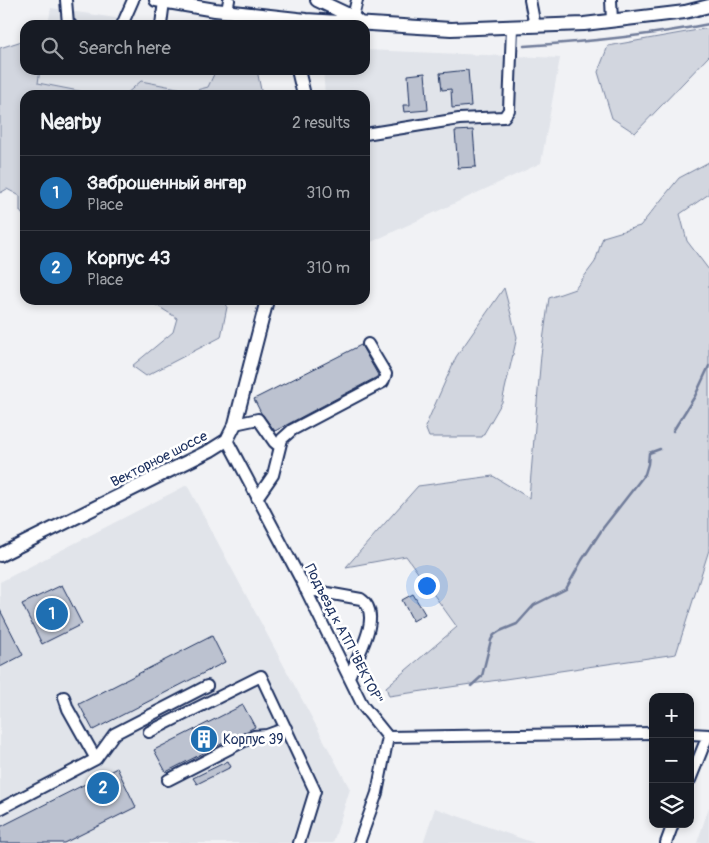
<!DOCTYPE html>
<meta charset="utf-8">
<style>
:root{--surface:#171b24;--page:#242831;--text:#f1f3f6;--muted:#9ea1a6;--line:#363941;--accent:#1f6fb2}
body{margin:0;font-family:Pangolin,sans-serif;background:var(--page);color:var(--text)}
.controls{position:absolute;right:15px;bottom:15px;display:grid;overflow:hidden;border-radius:10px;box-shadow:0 2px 8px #0003}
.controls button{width:45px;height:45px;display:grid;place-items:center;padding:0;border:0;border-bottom:1px solid var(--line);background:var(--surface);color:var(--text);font:25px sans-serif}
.you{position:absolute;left:426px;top:585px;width:18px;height:18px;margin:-12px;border:4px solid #fff;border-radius:50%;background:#1a73e8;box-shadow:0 0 0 8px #1a73e833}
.badge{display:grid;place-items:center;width:32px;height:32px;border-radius:50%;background:var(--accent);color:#fff;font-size:16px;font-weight:700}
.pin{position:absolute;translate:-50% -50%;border:2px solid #fff;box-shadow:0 1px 5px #0006}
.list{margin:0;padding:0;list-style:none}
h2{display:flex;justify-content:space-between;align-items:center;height:65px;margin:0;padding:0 20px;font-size:21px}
h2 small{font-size:16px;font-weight:400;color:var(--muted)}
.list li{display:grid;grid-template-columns:32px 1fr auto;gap:15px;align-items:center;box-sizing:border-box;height:75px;padding:0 20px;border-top:1px solid var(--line)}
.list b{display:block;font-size:19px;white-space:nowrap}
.list p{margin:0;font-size:16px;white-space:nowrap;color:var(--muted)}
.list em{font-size:16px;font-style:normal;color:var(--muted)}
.icon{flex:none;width:28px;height:28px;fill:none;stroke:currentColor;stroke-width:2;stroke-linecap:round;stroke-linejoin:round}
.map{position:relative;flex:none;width:709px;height:843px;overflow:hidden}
.search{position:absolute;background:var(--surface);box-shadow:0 2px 8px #0003;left:20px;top:20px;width:350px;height:55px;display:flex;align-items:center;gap:12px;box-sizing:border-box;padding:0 18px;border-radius:15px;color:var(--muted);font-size:19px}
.panel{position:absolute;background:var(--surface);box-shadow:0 2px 8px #0003;left:20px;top:90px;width:350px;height:215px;border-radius:15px}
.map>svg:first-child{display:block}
</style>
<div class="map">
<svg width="709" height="843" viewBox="0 0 709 843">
<rect width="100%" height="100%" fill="#f1f2f5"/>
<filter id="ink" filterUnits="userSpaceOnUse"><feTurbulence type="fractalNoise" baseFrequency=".02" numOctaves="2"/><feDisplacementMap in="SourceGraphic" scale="10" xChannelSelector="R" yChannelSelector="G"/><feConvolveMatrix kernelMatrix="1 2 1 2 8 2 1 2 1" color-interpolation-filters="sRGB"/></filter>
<g filter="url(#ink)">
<path fill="#e1e4ea" d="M51,8L160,25H48Z
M365,50L560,58L541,163L365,245V95H325L323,70H365Z
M40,70H216L208,87L193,91L142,81L125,95H99L38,83Z
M187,485L350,789L333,843H0V582Z
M709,807V843H697Z
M435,808L534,843H423Z"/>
<path fill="#d2d6df" stroke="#76829e" d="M709,28V56L635,133L612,118L598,72L608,46Z
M25,40V70H40L38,83L99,95H25V218L20,211V196L7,189L0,193V48Z
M216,70H257L262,95H125L141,81L193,91L208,87Z
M709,162V194L680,214L687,241L709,270V550L676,654L389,696L386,687L457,627L406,556L346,567L418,486L493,476L529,498L541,355L549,298L575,289L595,262L603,237L640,226L679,178Z
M504,288L517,337L502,402L482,437H429L425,427L456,357Z
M148,300H226L227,307L221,337L146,376L132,366L173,332L177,318Z"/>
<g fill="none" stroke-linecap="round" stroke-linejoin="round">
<path stroke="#707c9a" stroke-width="2.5" d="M524,46C586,42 648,36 709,24
M673,431L695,396L709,366
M471,686L482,676L491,640L494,635L500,631L517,624L534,605L566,589L582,560L603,528L645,474L648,464L649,453L660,449"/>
</g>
<path fill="#bcc2d0" stroke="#1b2f5e" d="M468,70L471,106L452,108L451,89L442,90L440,73Z
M425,73L428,110L404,112L403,105H410L408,75Z
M473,130L476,167L458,168L455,131Z
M361,345L378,375L377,377L275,431L261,413L254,399Z
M62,585L82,624L42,644L22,604Z
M413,594L425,614L413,621L402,600Z
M0,610L23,655L0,667Z
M212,636L225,662L93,730L79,704Z
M243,705L255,727L166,772L154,750Z
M228,761L231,767L197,784L193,778Z
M117,768L136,807L64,843H0V827Z"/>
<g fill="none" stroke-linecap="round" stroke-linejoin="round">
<defs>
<path id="minor" d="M66,0L68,24L71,25
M530,0L535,26
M611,0L612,21
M227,11L229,0
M353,17L357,0
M122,25L133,0
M161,25L164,1
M365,134L459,119L504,117L509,110L512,27
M235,424L258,419L274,442L280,447
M227,440L302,582L363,706L388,737
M257,498L273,475L282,439L292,430L383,382L386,374L368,344
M305,589L361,599C384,614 357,657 349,677
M64,697L68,709L96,759
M149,732L261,676L315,791L299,843
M690,734L709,735
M388,737L653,733
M168,780L254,736L267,735L286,728
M690,780L708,735
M0,809L96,759L114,734L207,686
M359,843L377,793L388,737
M666,843L673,824"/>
<path id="major" d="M156,0L215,10L306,20L451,29L584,24L685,12L709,6
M317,0L353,17L361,24
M298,70L304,95
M0,555L211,450L227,440L235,424L267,300"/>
</defs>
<use href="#minor" stroke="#1b2f5e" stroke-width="14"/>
<use href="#major" stroke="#1b2f5e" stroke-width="16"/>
<use href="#minor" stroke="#fff" stroke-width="10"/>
<use href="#major" stroke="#fff" stroke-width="12"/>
</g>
</g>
<defs>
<symbol id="building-disc" viewBox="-11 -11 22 22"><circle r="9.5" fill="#1f6fb2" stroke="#fff"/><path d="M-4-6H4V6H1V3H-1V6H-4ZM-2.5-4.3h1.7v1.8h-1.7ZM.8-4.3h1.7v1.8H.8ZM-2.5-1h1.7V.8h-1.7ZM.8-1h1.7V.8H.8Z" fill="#fff"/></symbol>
</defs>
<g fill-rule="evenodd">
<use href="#building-disc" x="188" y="723" width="32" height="32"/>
</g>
<g text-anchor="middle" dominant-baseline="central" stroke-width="5" stroke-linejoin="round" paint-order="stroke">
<g font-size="14" fill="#1b2f5e" stroke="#fff">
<text transform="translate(159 459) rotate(-27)">Векторное шоссе</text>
<text transform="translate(344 634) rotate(63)">Подъезд к АТП "ВЕКТОР"</text>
</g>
<g font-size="14" fill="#1b2f5e" stroke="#fff" text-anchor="start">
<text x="223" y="739">Корпус 39</text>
</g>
</g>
</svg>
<div class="controls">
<button>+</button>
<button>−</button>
<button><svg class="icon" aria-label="layers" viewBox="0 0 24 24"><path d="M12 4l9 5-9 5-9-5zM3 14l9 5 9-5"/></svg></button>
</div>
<div class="you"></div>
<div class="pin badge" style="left:52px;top:614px">1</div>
<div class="pin badge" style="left:103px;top:788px">2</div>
<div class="search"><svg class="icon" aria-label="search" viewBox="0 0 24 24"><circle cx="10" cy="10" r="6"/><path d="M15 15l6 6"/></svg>Search here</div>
<section class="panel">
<h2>Nearby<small>2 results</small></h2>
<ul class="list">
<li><span class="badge">1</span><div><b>Заброшенный ангар</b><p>Place</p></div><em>310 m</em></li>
<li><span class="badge">2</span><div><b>Корпус 43</b><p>Place</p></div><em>310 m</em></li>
</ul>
</section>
</div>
